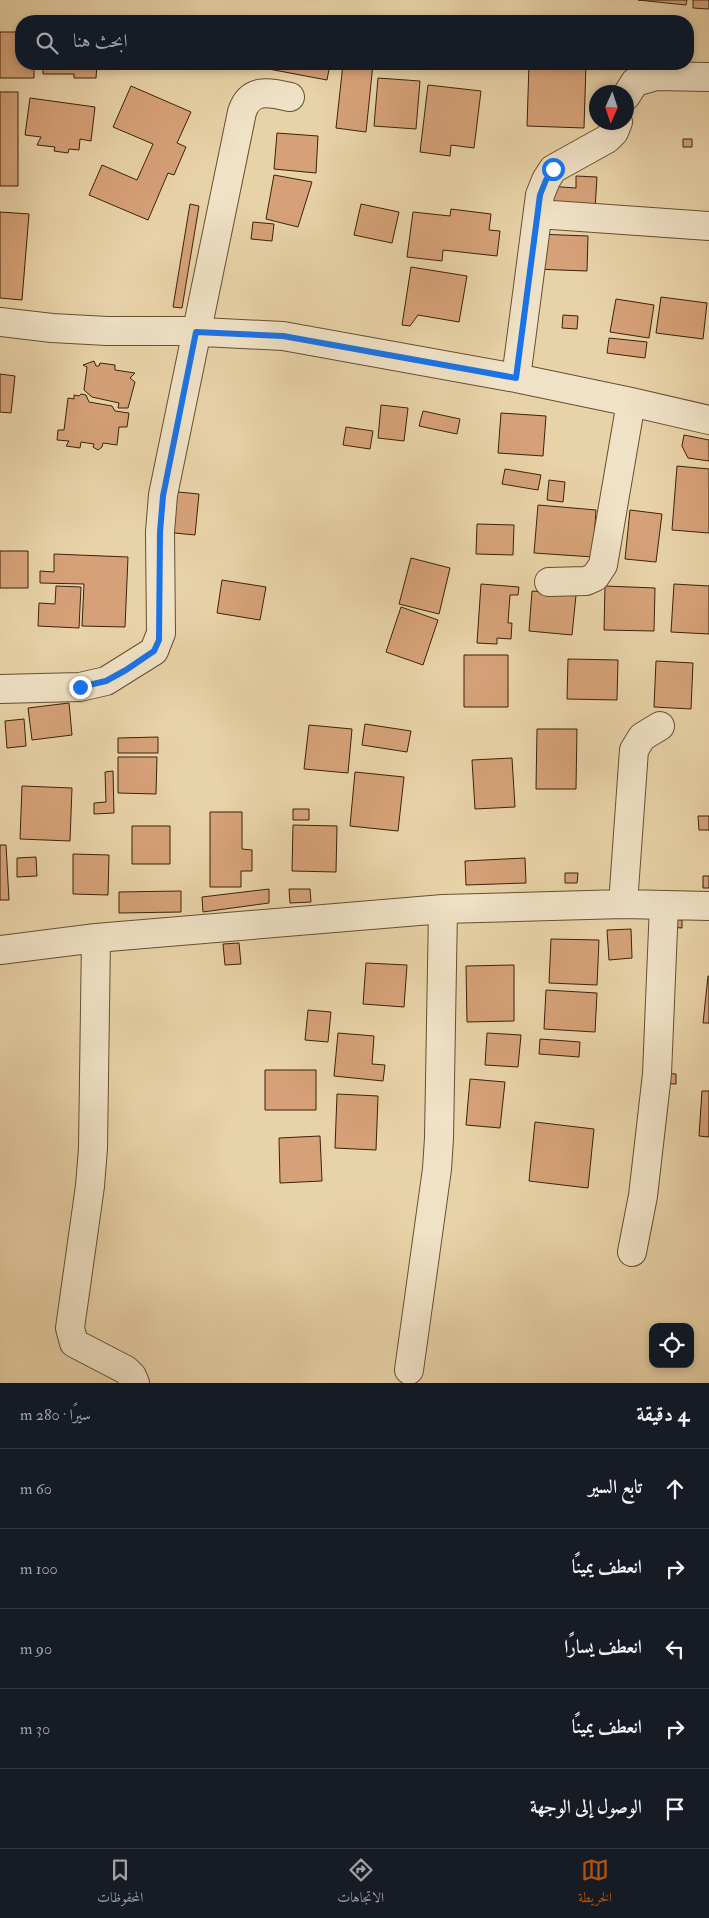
<!DOCTYPE html>
<html lang="ar">
<meta charset="utf-8">
<style>
:root{--surface:#171b24;--page:#242831;--text:#f1f3f6;--muted:#9ea1a6;--line:#363941;--accent:#b45309}
body{margin:0;font-family:"IM FELL Double Pica",Amiri,serif;background:var(--page);color:var(--text);direction:rtl}
.controls{position:absolute;right:15px;bottom:15px;display:grid;overflow:hidden;border-radius:10px;box-shadow:0 2px 8px #0003}
.controls button{width:45px;height:45px;display:grid;place-items:center;padding:0;border:0;border-bottom:1px solid var(--line);background:var(--surface);color:var(--text);font:25px sans-serif}
.compass{position:absolute;left:589px;top:85px;width:45px;height:45px;border-radius:50%;background:var(--surface);box-shadow:0 2px 8px #0003;rotate:183deg}
.stop{position:absolute;width:15px;height:15px;margin:-11px;border:4px solid #1a73e8;border-radius:50%;background:#fff}
.stop.end{background:#1a73e8;border-color:#fff;box-shadow:0 1px 5px #0008}
.list{margin:0;padding:0;list-style:none}
h2{display:flex;justify-content:space-between;align-items:center;height:65px;margin:0;padding:0 20px;font-size:21px}
h2 small{font-size:16px;font-weight:400;color:var(--muted)}
.list li{display:grid;grid-template-columns:32px 1fr auto;gap:15px;align-items:center;box-sizing:border-box;height:80px;padding:0 20px;border-top:1px solid var(--line)}
.list b{display:block;font-size:19px;white-space:nowrap}
.list em{font-size:16px;font-style:normal;color:var(--muted)}
.icon{flex:none;width:28px;height:28px;fill:none;stroke:currentColor;stroke-width:2;stroke-linecap:round;stroke-linejoin:round}
.map{position:relative;flex:none;width:709px;height:1383px;overflow:hidden;direction:ltr}
.search{position:absolute;background:var(--surface);box-shadow:0 2px 8px #0003;left:15px;right:15px;top:15px;height:55px;display:flex;align-items:center;gap:12px;box-sizing:border-box;padding:0 18px;border-radius:20px;color:var(--muted);font-size:19px}
.sheet{height:465px;background:var(--surface)}
nav{display:flex;justify-content:space-around;align-items:center;box-sizing:border-box;height:70px;border-top:1px solid var(--line);background:var(--surface);font-size:14px;color:var(--muted)}
nav a{display:grid;justify-items:center;gap:2px}
nav .on{color:var(--accent)}
.map>svg:first-child{display:block}
</style>
<div class="map">
<svg width="709" height="1383" viewBox="0 0 709 1383">
<rect width="100%" height="100%" fill="#e8d2a7"/>
<filter id="stains"><feTurbulence type="fractalNoise" baseFrequency=".004" numOctaves="4"/><feColorMatrix values="0 0 0 0 .2 0 0 0 0 .09 0 0 0 0 .02 0 0 0 .5 -.17"/></filter>
<radialGradient id="worn" r=".72"><stop offset=".6" stop-color="#630" stop-opacity="0"/><stop offset="1" stop-color="#630" stop-opacity=".3"/></radialGradient>
<path fill="#d6a178" stroke="#3a230b" d="M638,0H687L686,5Z
M693,0H709V9L693,8Z
M0,32H21V64H34V78H0Z
M43,64H97L96,78H74V74H43Z
M258,64H330L327,80L258,67Z
M343,64H373L366,132L336,128Z
M529,64H586L584,128L527,126Z
M378,78L420,81L416,129L374,126Z
M428,85L481,91L474,148L451,145L450,156L420,152Z
M131,86L191,112L177,143L186,147L174,175L168,173L148,220L89,195L102,165L137,180L153,144L113,127Z
M0,92H18V186H0Z
M30,98L95,107L91,141L80,139L79,150L69,149L68,153L54,151L55,147L37,145L41,137L25,135Z
M277,133L318,136L316,173L274,169Z
M683,139H692V147H683Z
M274,175L312,182L298,227L266,219Z
M576,176L597,177L595,209L541,205L547,186L576,188Z
M190,204L199,206L182,308L173,307Z
M361,204L399,212L392,243L354,235Z
M451,209L491,214L489,230L500,231L497,256L443,250L442,261L407,257L413,212L450,216Z
M0,212L29,214L22,300L0,298Z
M253,222L274,224L272,241L251,239Z
M536,234L588,236L587,271L534,269Z
M411,267L467,276L459,322L418,315L410,326L402,325Z
M661,297L707,303L703,339L656,333Z
M616,299L654,305L649,338L610,332Z
M563,315L578,316L577,329L562,328Z
M609,338L647,342L645,358L607,353Z
M94,361L96,366H99L100,363L115,365V370L135,373L130,378L135,382L128,408H118L119,403L92,397L84,390L87,367L83,365Z
M0,374L15,376L11,413L0,412Z
M81,394L86,395L89,402L112,406L115,411L129,413L127,427H119L117,445L103,443L102,447L98,450L93,447L94,444L81,442L80,448L66,446L69,441L57,440L58,430H64L68,398L74,399V395L79,396Z
M381,405L408,408L404,441L378,438Z
M423,411L460,419L457,434L419,426Z
M501,413L546,416L543,456L498,453Z
M346,427L373,431L370,449L343,445Z
M684,435L709,440V461L688,458L682,446Z
M677,466L709,469V533L672,530Z
M505,469L541,475L538,490L502,484Z
M549,480L565,482L563,502L547,500Z
M168,491L199,494L195,535L164,532Z
M538,505L596,510L593,557L534,553Z
M630,510L662,514L656,562L625,559Z
M477,524L514,525L513,555L476,554Z
M0,551H28V588H0Z
M54,554L128,557L125,627L82,626L84,584L40,583V571L54,572Z
M411,558L450,568L439,614L399,604Z
M222,580L266,587L260,620L217,613Z
M481,584L519,587L518,595H510L508,623H512L511,639L497,638V644L477,643Z
M674,584L709,586V634L671,632Z
M56,586L81,587L79,628L38,626L39,603L55,604Z
M605,586L655,588L654,631L604,630Z
M532,591L576,595L572,635L529,631Z
M401,607L438,620L423,665L386,652Z
M464,655H508V707H464Z
M568,659L618,660L617,700L567,699Z
M656,661L693,663L691,709L654,707Z
M69,703L72,735L32,740L28,708Z
M24,719L26,746L7,748L5,721Z
M365,724L411,731L407,752L362,745Z
M309,725L352,729L348,773L304,769Z
M537,729H577L576,789H536Z
M158,737V753H118V738Z
M118,757H157L156,794L118,793Z
M512,758L515,807L475,809L472,760Z
M113,771L114,813L94,814V803L106,802L105,772Z
M355,772L404,777L398,831L350,826Z
M22,786L72,788L70,841L20,839Z
M293,809H309V820H293Z
M210,812H242V849L252,850V871H241V887H210Z
M698,816H709V830H699Z
M293,825L337,826L336,872L292,871Z
M132,826H170V864H132Z
M0,845H6L9,900H0Z
M73,854L109,855L108,895L73,894Z
M36,857L37,876L17,877V858Z
M525,858L526,883L466,885L465,861Z
M565,873H578L577,883H565Z
M703,876H709V888H703Z
M269,889V903L203,912L202,897Z
M289,889H310L311,902L290,903Z
M181,891V912L119,913V892Z
M671,919L682,920V928L670,927Z
M631,929L632,958L609,960L607,930Z
M551,939L599,940L597,985L549,983Z
M239,943L241,964L225,965L223,944Z
M366,963L407,965L404,1007L363,1004Z
M514,965V1021L467,1022L466,966Z
M708,976H709V1023H703Z
M546,990L597,993L595,1032L544,1029Z
M308,1010L331,1012L328,1042L305,1040Z
M338,1033L374,1036L372,1064L385,1065L383,1081L334,1076Z
M487,1033L521,1035L518,1067L485,1065Z
M540,1039L580,1042L579,1057L539,1054Z
M265,1070H316V1110H265Z
M659,1073L676,1074V1084L658,1083Z
M470,1079L505,1082L500,1128L466,1125Z
M702,1091H709V1137L699,1136Z
M337,1094L378,1096L376,1150L335,1148Z
M535,1122L594,1129L588,1188L529,1181Z
M320,1136L322,1181L280,1183L279,1138Z"/>
<g fill="none" stroke-linecap="round" stroke-linejoin="round">
<defs>
<path id="minor" d="M626,96L635,82L656,76L709,77
M538,214L709,226
M0,322L52,328L107,331H183L283,336L516,378L631,402L709,420
M516,378L540,195L546,180L553,169L607,139L614,132L618,122
M549,582L586,581L595,577L603,565L631,402
M0,689L80,687L106,681L154,651L161,633L160,532L163,495L242,112C250,88 268,92 290,97
M623,904L634,750L642,737L660,726
M96,938L93,1148L90,1186L70,1328L74,1343L126,1370L132,1376L135,1383
M0,950L96,938L443,909L623,904L709,906
M632,1252L643,1196L657,1074L664,905
M409,1370L437,1169L439,1138L443,909"/>
</defs>
<use href="#minor" stroke="#664f32" stroke-width="30"/>
<use href="#minor" stroke="#f0e2c6" stroke-width="28"/>
</g>
<g fill="none" stroke-linecap="round" stroke-linejoin="round">
<path stroke="#1a73e8" stroke-width="6" d="M80,687L106,681L126,670L154,651L159,640L160,532L163,496L196,332L283,336L516,378L540,195L546,180L553,169"/>
</g>
<rect width="100%" height="100%" filter="url(#stains)"/>
<rect width="100%" height="100%" fill="url(#worn)"/>
</svg>
<div class="controls">
<button><svg class="icon" aria-label="locate" viewBox="0 0 24 24"><circle cx="12" cy="12" r="6"/><path d="M12 2v4M12 18v4M2 12h4M18 12h4"/></svg></button>
</div>
<svg class="compass" viewBox="-18 -18 36 36"><path d="M0-13l5 13h-10z" fill="#e53935"/><path d="M0 13l5-13h-10z" fill="#9ea1a6"/></svg>
<div class="stop" style="left:553px;top:169px"></div>
<div class="stop end" style="left:80px;top:687px"></div>
<div class="search"><svg class="icon" aria-label="search" viewBox="0 0 24 24"><circle cx="10" cy="10" r="6"/><path d="M15 15l6 6"/></svg>ابحث هنا</div>
</div>
<section class="sheet">
<h2>4 دقيقة<small>سيرًا · 280 m</small></h2>
<ul class="list">
<li><svg class="icon" aria-label="ahead" viewBox="0 0 24 24"><path d="M12 20V5M6 11l6-6 6 6"/></svg><div><b>تابع السير</b></div><em>60 m</em></li>
<li><svg class="icon" aria-label="right" viewBox="0 0 24 24"><path d="M7 20v-9h11M14 6l5 5-5 5"/></svg><div><b>انعطف يمينًا</b></div><em>100 m</em></li>
<li><svg class="icon" aria-label="left" viewBox="0 0 24 24"><path d="M17 20v-9H6M10 6l-5 5 5 5"/></svg><div><b>انعطف يسارًا</b></div><em>90 m</em></li>
<li><svg class="icon" aria-label="right" viewBox="0 0 24 24"><path d="M7 20v-9h11M14 6l5 5-5 5"/></svg><div><b>انعطف يمينًا</b></div><em>30 m</em></li>
<li><svg class="icon" aria-label="arrive" viewBox="0 0 24 24"><path d="M6 21V4h12l-3 4 3 4H6"/></svg><div><b>الوصول إلى الوجهة</b></div></li>
</ul>
</section>
<nav>
<a class="on"><svg class="icon" aria-label="map" viewBox="0 0 24 24"><path d="M3 6l6-2 6 2 6-2v14l-6 2-6-2-6 2zM9 4v14M15 6v14"/></svg>الخريطة</a>
<a><svg class="icon" aria-label="directions" viewBox="0 0 24 24"><path d="M12 3l9 9-9 9-9-9zM9 14v-3h6M13 9l2 2-2 2"/></svg>الاتجاهات</a>
<a><svg class="icon" aria-label="saved" viewBox="0 0 24 24"><path d="M7 4h10v16l-5-4-5 4z"/></svg>المحفوظات</a>
</nav>
